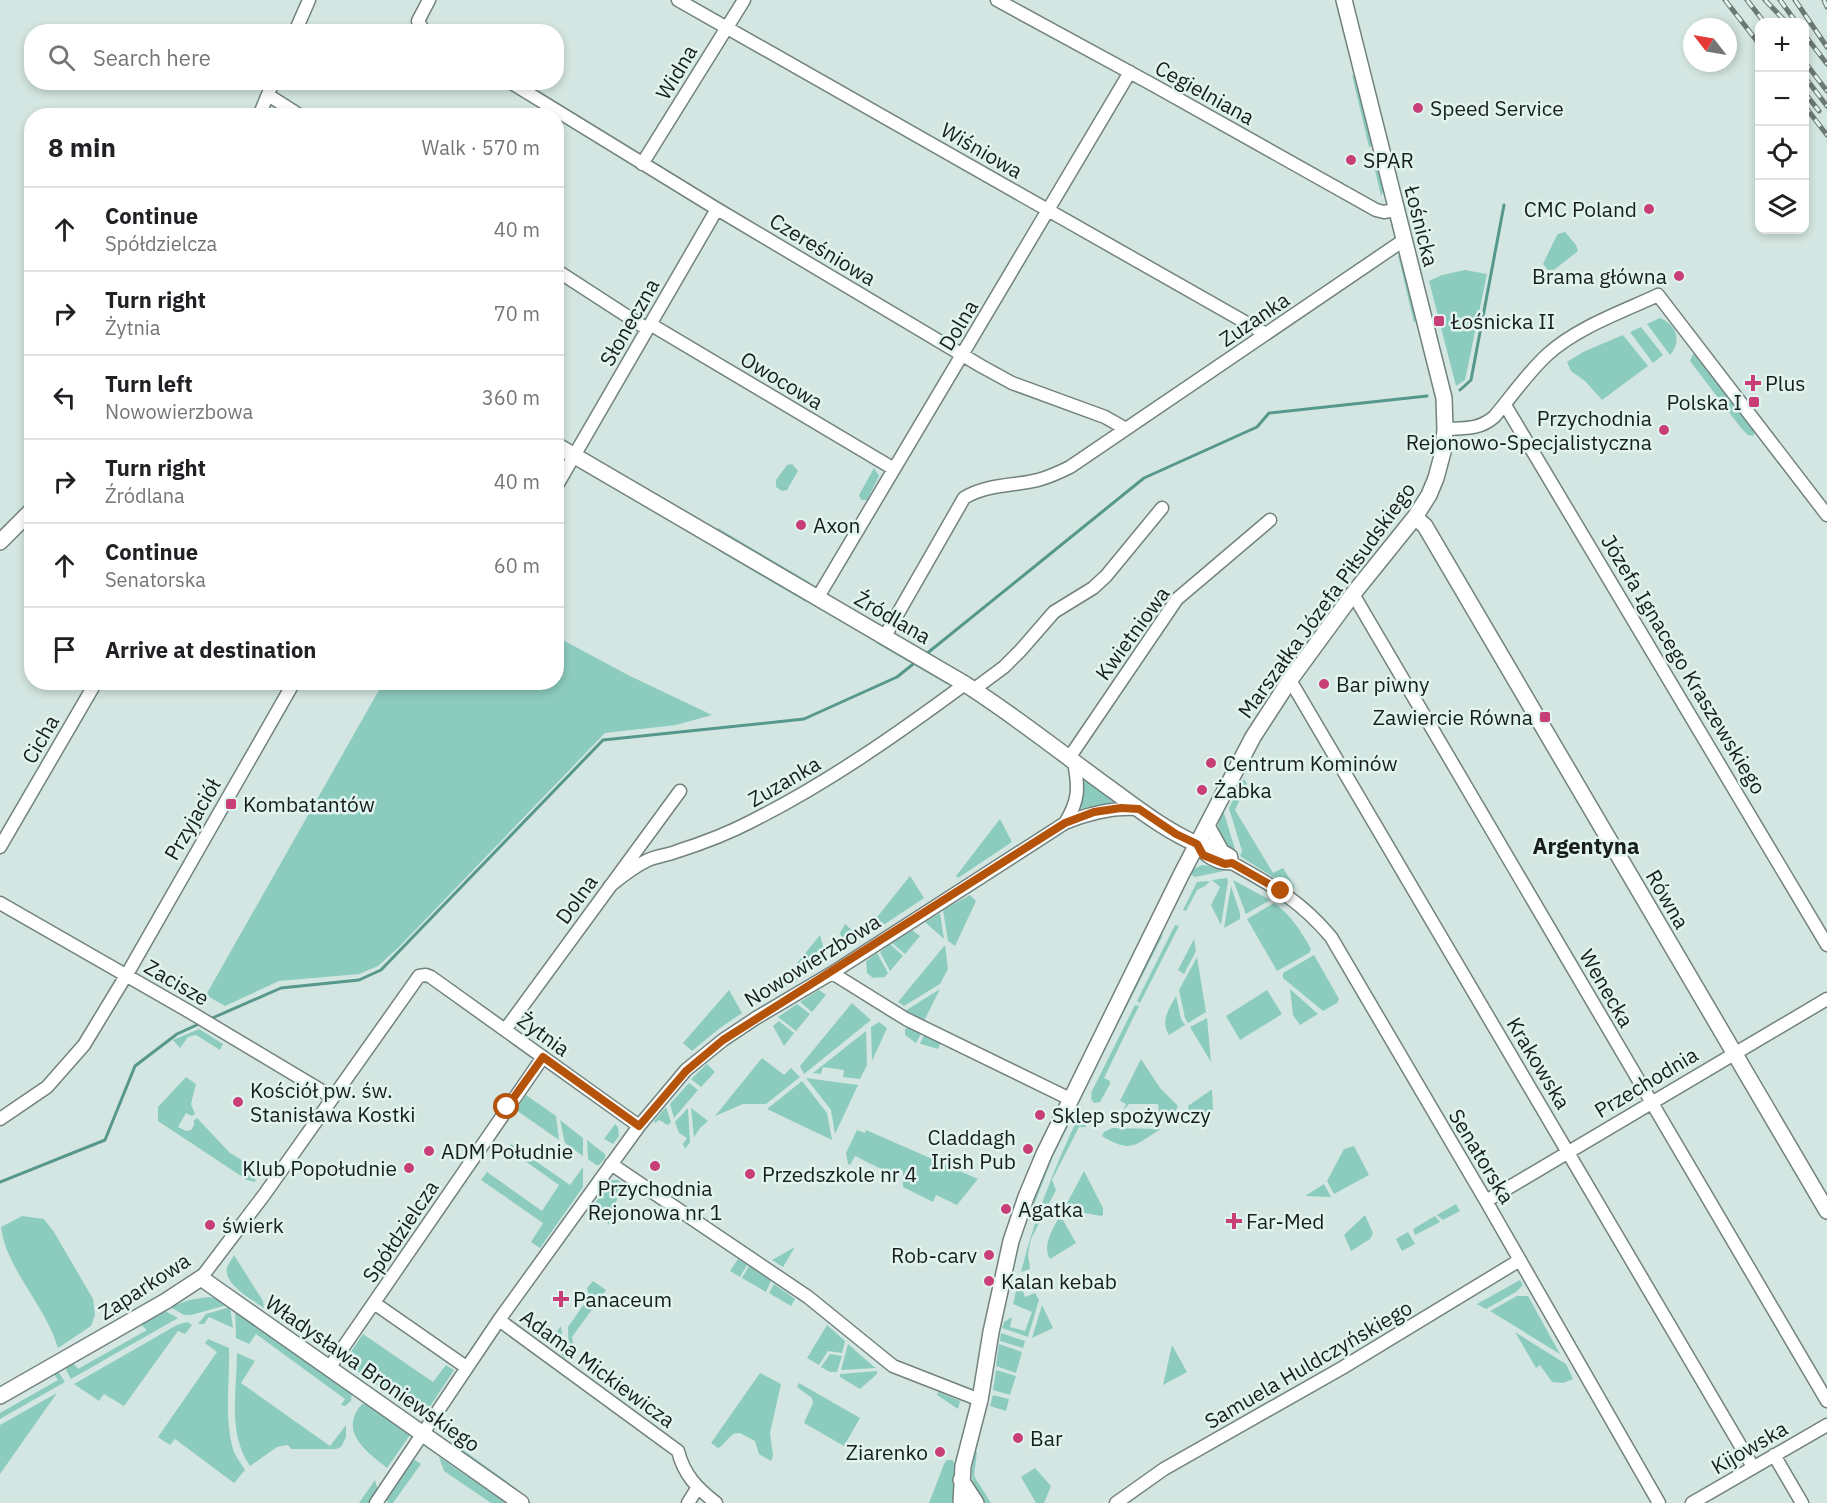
<!DOCTYPE html>
<meta charset="utf-8">
<style>
:root{--surface:#fff;--page:#f2f2f2;--text:#202124;--muted:#757577;--line:#e0e0e0}
body{margin:0;font-family:"IBM Plex Sans",sans-serif;background:var(--page);color:var(--text)}
.controls{position:absolute;right:18px;top:18px;display:grid;overflow:hidden;border-radius:12px;box-shadow:0 3px 9px #0003}
.controls button{width:54px;height:54px;display:grid;place-items:center;padding:0;border:0;border-bottom:2px solid var(--line);background:var(--surface);color:var(--text);font:30px sans-serif}
.compass{position:absolute;left:1683px;top:18px;width:54px;height:54px;border-radius:50%;background:var(--surface);box-shadow:0 3px 9px #0003;rotate:301deg}
.stop{position:absolute;width:18px;height:18px;margin:-14px;border:4px solid #b45309;border-radius:50%;background:#fff}
.stop.end{background:#b45309;border-color:#fff;box-shadow:0 2px 6px #0008}
.list{margin:0;padding:0;list-style:none}
h2{display:flex;justify-content:space-between;align-items:center;height:78px;margin:0;padding:0 24px;font-size:26px}
h2 small{font-size:20px;font-weight:400;color:var(--muted)}
.list li{display:grid;grid-template-columns:39px 1fr auto;gap:18px;align-items:center;box-sizing:border-box;height:84px;padding:0 24px;border-top:2px solid var(--line)}
.list b{display:block;font-size:22px;white-space:nowrap}
.list p{margin:0;font-size:20px;white-space:nowrap;color:var(--muted)}
.list em{font-size:20px;font-style:normal;color:var(--muted)}
.icon{flex:none;width:33px;height:33px;fill:none;stroke:currentColor;stroke-width:2;stroke-linecap:round;stroke-linejoin:round}
.map{position:relative;flex:none;width:1827px;height:1503px;overflow:hidden}
.search{position:absolute;background:var(--surface);box-shadow:0 3px 9px #0003;left:24px;top:24px;width:540px;height:66px;display:flex;align-items:center;gap:15px;box-sizing:border-box;padding:0 21px;border-radius:24px;color:var(--muted);font-size:22px}
.panel{position:absolute;background:var(--surface);box-shadow:0 3px 9px #0003;left:24px;top:108px;width:540px;height:582px;border-radius:24px}
.map>svg:first-child{display:block}
</style>
<div class="map">
<svg width="1827" height="1503" viewBox="0 0 1827 1503">
<rect width="100%" height="100%" fill="#d4e6e1"/>
<path fill="#8cccbe" d="M1352,75L1355,76L1372,146L1369,147Z
M1375,152L1384,189L1381,196L1371,153Z
M1565,232L1576,245L1578,251L1554,270H1548L1543,264L1556,237L1558,234Z
M1398,255L1401,257L1416,320L1414,323Z
M1465,270L1487,274L1465,380L1456,386L1429,281L1442,275Z
M1660,318C1677,325 1682,341 1670,355L1647,324Z
M1641,327L1663,355L1653,363L1630,332Z
M1623,335L1648,366L1602,400L1585,381L1571,371L1567,362L1583,352Z
M1693,354H1697L1749,423L1755,433L1753,436L1748,435L1741,428L1690,361Z
M792,464L798,471L787,490L782,491L776,487V480L787,465Z
M874,468L879,476L867,500H861L859,495Z
M718,528L809,582L808,583L717,531Z
M722,550L805,599L806,602L719,551Z
M557,637L630,676L712,715L676,725L605,733L397,949L378,966L359,974L279,981L225,1006L206,995L383,683L556,682Z
M877,640L945,680L948,685L876,643Z
M1084,777L1118,801L1080,809L1084,792Z
M1244,779L1247,784L1235,810L1273,873L1283,868L1294,886L1293,890L1240,856L1242,851L1229,808Z
M1223,810L1235,849V851C1219,840 1213,828 1223,810Z
M1000,819L1012,842L958,878L956,876Z
M1202,865L1216,867L1224,871L1195,877L1189,873L1191,870Z
M910,876L924,898L870,934L866,931Z
M1227,878L1228,881L1221,925L1211,905L1220,887L1212,880Z
M1233,880L1270,900L1246,914Z
M1210,881L1205,886L1197,890L1186,911L1183,910L1197,882Z
M1231,886L1240,913V919L1224,928Z
M970,895L976,901L955,946L948,941L943,910Z
M1274,903C1291,915 1301,931 1311,949L1309,953L1277,971L1247,919Z
M940,913L944,939L925,922Z
M845,924L861,938L845,948L840,933Z
M1175,925L1179,926L1140,1003L1137,1001Z
M912,930L920,936L905,954L892,943Z
M1164,933L1083,1093L1082,1090L1158,940Z
M820,935L827,960L779,991L776,989Z
M1194,939L1196,951L1184,974L1178,970Z
M890,944L903,956L890,971L880,952Z
M945,945L948,969L940,984L904,1006L898,1002Z
M877,953L888,973L885,977L873,978L867,973L866,961Z
M1314,955L1339,999L1337,1003L1323,1011L1283,978V973Z
M1197,957L1206,1012L1188,1023L1185,1018L1179,990Z
M940,989L924,1021L905,1011Z
M1290,989L1318,1014L1300,1025L1293,1015Z
M729,990L742,1013L720,1028L692,1051L683,1043Z
M819,990L826,995L812,1012L800,1002Z
M1267,990L1282,1014L1240,1040L1226,1016Z
M1176,996L1181,1019L1185,1025L1169,1035C1160,1021 1169,1009 1176,996Z
M852,1003L871,1020L804,1074L800,1066Z
M797,1004L810,1014L796,1031L778,1017Z
M1135,1005L1139,1006L1104,1078L1110,1081V1084L1100,1102L1094,1103L1091,1099L1092,1091Z
M1207,1018L1211,1062L1190,1027Z
M779,1021L794,1033L784,1046L773,1026Z
M879,1022L887,1028L872,1061L871,1027Z
M910,1027L922,1032L916,1043L905,1035V1029Z
M199,1029L223,1044L220,1050L196,1035L188,1037L180,1048L173,1040Z
M866,1031L867,1065L860,1079L843,1077L844,1070L823,1067L821,1074L813,1073Z
M925,1034L941,1042L938,1049L921,1044L920,1043Z
M762,1058L784,1075L791,1068L800,1077L766,1104H743L715,1116Z
M1141,1059L1160,1088L1178,1106L1175,1112H1159L1158,1104H1129L1122,1112L1126,1104L1120,1101Z
M707,1064L715,1072L701,1087L691,1079Z
M186,1077L196,1084L191,1104L195,1114L192,1116L186,1113L178,1127L186,1131L191,1130L194,1125V1120L197,1118L230,1153L252,1166L256,1174L255,1182L247,1180L158,1121V1107Z
M806,1078L858,1085L835,1134L831,1110Z
M802,1081L827,1113L832,1140L767,1109Z
M689,1083L698,1090L674,1118L670,1104Z
M1211,1090H1212L1213,1111L1198,1114L1189,1111L1188,1106Z
M526,1095L556,1116L559,1140L516,1110Z
M666,1107L671,1122L668,1125L659,1120L655,1123L654,1121Z
M688,1108L690,1142L685,1149L683,1144L687,1138L679,1133L675,1122Z
M691,1108L708,1121L700,1128L694,1137Z
M1069,1118L1071,1120L1053,1156L1034,1205V1197Z
M560,1120L583,1138V1156L565,1143Z
M1076,1122L1085,1123L1086,1127H1079L1052,1180L1056,1190L1031,1239L1028,1254L1030,1269L1021,1272C1034,1220 1053,1171 1076,1122Z
M615,1124L618,1127L619,1136L613,1144L604,1139Z
M1112,1128L1161,1129C1134,1145 1132,1154 1102,1136L1104,1132Z
M857,1130L865,1133L866,1130L978,1179L957,1205L936,1195L933,1202L903,1187V1171L898,1170L895,1175L887,1182L883,1180L887,1172L855,1156L850,1165L848,1164L846,1153Z
M587,1140L605,1154V1158L599,1165H596L588,1159Z
M511,1144L570,1185L583,1167V1187L540,1248L531,1242L543,1223L481,1180L487,1172L542,1211L559,1185L508,1149Z
M1354,1146L1369,1175L1334,1194L1327,1181L1344,1149Z
M1084,1171L1103,1208V1215L1101,1216L1064,1209Z
M612,1180H618L622,1183L609,1225L593,1206Z
M1324,1184L1331,1197L1305,1196Z
M1456,1204L1460,1211L1443,1220L1437,1215Z
M1365,1215L1373,1233L1370,1239L1351,1251L1344,1235Z
M22,1216L44,1219L54,1232L93,1299L95,1315L91,1326L58,1348C46,1306 6,1269 1,1227Z
M1435,1216L1440,1222L1415,1235L1413,1229Z
M1058,1219L1063,1220L1076,1243L1050,1259C1042,1247 1052,1230 1058,1219Z
M1408,1232L1415,1244L1402,1251L1396,1239Z
M795,1247L783,1267L772,1260Z
M234,1255L263,1301L264,1308C253,1300 223,1284 227,1268C228,1264 232,1259 234,1255Z
M738,1259L747,1265L740,1277L730,1271Z
M749,1266L771,1281L766,1292L742,1278Z
M1032,1273L1026,1281L1020,1284L1025,1297L1035,1293L1039,1300L1028,1337L1002,1328L1004,1322L1010,1318H1012L1010,1327L1025,1331L1032,1312L1013,1304L1019,1279Z
M1520,1280L1523,1285L1516,1292L1486,1309L1477,1304Z
M593,1281L606,1290L572,1337L574,1348L569,1354L568,1327L589,1297L587,1288Z
M774,1284L795,1299L791,1306L769,1293Z
M1517,1296H1528L1560,1354L1490,1311Z
M209,1297L223,1300L227,1305L191,1315H184L170,1307L189,1300Z
M1042,1305L1053,1328L1032,1338Z
M230,1307L233,1328L209,1317L204,1324H198L206,1314Z
M235,1309L352,1393L351,1401L345,1406L341,1405L345,1399L256,1334L249,1344L236,1338Z
M165,1311L178,1318L71,1379L66,1370L67,1366L73,1363L78,1369L147,1330L140,1324Z
M187,1322L192,1325L185,1334L178,1331L124,1406L104,1394L99,1401L74,1384L177,1325Z
M827,1325L845,1341L842,1353L828,1351L819,1365L807,1358Z
M561,1326L565,1359L550,1341Z
M1515,1332L1566,1364L1573,1379L1563,1383L1552,1382L1540,1365L1536,1368Z
M1001,1333L1025,1341L1023,1348L1000,1341Z
M363,1334L433,1382L446,1365L454,1370L425,1414L422,1416L418,1414L344,1362Z
M208,1339L229,1348C230,1382 224,1417 233,1449C235,1456 241,1463 245,1470L234,1483L175,1439L170,1445L158,1437L217,1352L205,1343Z
M848,1344L873,1366L876,1368L841,1370Z
M999,1344L1022,1352L1016,1373L996,1366Z
M1172,1345L1187,1372L1163,1385Z
M237,1353L255,1361L241,1383L330,1446L346,1425V1437L341,1447L336,1449H291L288,1445L277,1447L250,1466C227,1433 237,1391 237,1353Z
M830,1354L842,1356L837,1372H830L821,1367Z
M996,1370L1016,1376L1010,1395L993,1390Z
M877,1371V1374L860,1389L840,1377V1374Z
M53,1373H59L65,1382L0,1419V1413L58,1380Z
M760,1373L781,1384L770,1433L773,1456L771,1461L759,1454L755,1441L740,1433C729,1432 727,1444 718,1448L711,1443Z
M799,1383L860,1418L844,1446L804,1423L813,1403L812,1398L797,1387Z
M938,1392L960,1401L958,1409L937,1395Z
M57,1393L0,1474V1425Z
M993,1395L1009,1399L1006,1411L990,1406Z
M362,1404H367L410,1435L387,1468C366,1451 338,1432 362,1404Z
M452,1442L509,1483L507,1487L446,1445Z
M975,1451L977,1452L974,1476L991,1503H984C970,1482 970,1476 975,1451Z
M439,1457L506,1503H491L444,1471Z
M413,1459L421,1464L393,1503H388L386,1498Z
M947,1460H952L954,1462V1503H929L944,1464Z
M1035,1468L1051,1486L1044,1503H1036L1021,1477Z
M375,1480L378,1491L369,1503H359Z"/>
<g fill="none" stroke-linecap="round" stroke-linejoin="round">
<path stroke="#56988b" stroke-width="3" d="M1460,390L1471,380L1504,205
M925,655L1144,478L1257,427L1269,413L1427,396
M210,1019L281,988L359,980L381,970L603,740L804,719L897,677L917,661
M0,1182L105,1140L135,1066L177,1034L201,1023"/>
<defs>
<path id="minor" d="M678,0L1266,334
M997,0L1155,86L1376,210L1384,212L1395,210
M295,32L309,0
M427,32L422,28L418,21L429,0
M510,82L717,209L981,366L1012,383L1105,417L1126,429
M268,95L301,116
M259,116L273,82
M642,164L744,0
M556,270L647,329
M650,324L894,469
M1505,405L1827,945
M1445,429C1464,428 1479,430 1494,417C1512,396 1528,372 1548,354C1578,327 1622,312 1658,295L1827,515
M556,487L717,209
M1353,594L1827,1401
M818,597L1130,72
M885,636L964,498C986,484 1014,486 1038,480C1049,477 1060,472 1070,467L1404,240
M1290,680L1753,1467
M973,690L1004,667L1020,651L1054,612L1093,588L1106,576L1162,508
M1069,758L1177,599L1270,520
M1065,823C1079,801 1079,788 1074,762
M1207,823L1222,850
M1197,844C1204,856 1218,865 1232,863C1273,886 1300,900 1331,937L1486,1201L1659,1503
M1197,844C1211,844 1219,848 1231,856L1232,863
M0,847L96,682
M610,886C622,876 633,867 648,860C657,856 668,855 678,851C703,843 727,834 750,822C826,784 896,735 965,684
M0,903L190,1012L332,1097
M832,973L906,1019L1070,1099
M505,1030L680,791
M0,1119L47,1087L84,1045L130,969L294,682
M611,1164L808,1297L893,1366L980,1400
M1486,1201L1827,999
M201,1278L264,1195L419,976L426,975L431,977L639,1126
M374,1303L466,1367
M499,1320L678,1451C684,1475 697,1488 716,1503
M329,1368L543,1057
M1774,1455L1802,1503
M376,1503L499,1320L639,1126L686,1070L723,1040L756,1018L832,973L1065,823C1089,813 1112,807 1139,809
M688,1503L698,1487
M1116,1503L1164,1469L1342,1368L1520,1260
M1692,1503L1827,1425"/>
<path id="tertiary" d="M556,445L965,684C1017,717 1065,756 1115,792C1141,811 1167,831 1197,844
M1415,517L1425,526L1827,1211
M0,542L32,510
M0,1396L166,1301L201,1278L521,1503
M961,1480L976,1503
M961,1503L963,1466L980,1400L991,1332L1011,1241L1026,1197L1044,1154L1181,875L1253,737L1290,680L1353,594L1415,517L1429,495L1436,478L1443,452L1445,429L1444,398L1344,0"/>
</defs>
<use href="#minor" stroke="#72827e" stroke-width="15"/>
<use href="#tertiary" stroke="#72827e" stroke-width="18"/>
<use href="#minor" stroke="#fff" stroke-width="12"/>
<use href="#tertiary" stroke="#fff" stroke-width="15"/>
<defs>
<path id="rail" d="M1725,0L1760,45
M1747,0L1764,22
M1765,0L1786,22
M1780,0L1796,22
M1795,0L1827,47
M1824,0L1827,7
M1804,34L1827,64
M1804,61L1827,91
M1804,76L1827,106
M1804,92L1819,111
M1804,105L1827,135"/>
</defs>
<use href="#rail" stroke="#6c7875" stroke-width="5"/>
<use href="#rail" stroke="#e1f3ee" stroke-width="3" stroke-dasharray="9" stroke-linecap="butt"/>
</g>
<g fill="none" stroke-linecap="round" stroke-linejoin="round">
<path stroke="#b45309" stroke-width="8" d="M507,1107L543,1057L639,1126L686,1071L723,1040L1065,823L1094,812L1121,808L1139,809L1176,834L1197,844L1203,855L1225,864L1232,863L1281,891"/>
</g>
<g fill="#c83e77" stroke="#e1f3ee" stroke-width="2">
<circle cx="1418" cy="108" r="6"/>
<circle cx="1351" cy="160" r="6"/>
<circle cx="1649" cy="209" r="6"/>
<circle cx="1679" cy="276" r="6"/>
<rect x="1433" y="315" width="12" height="12" rx="3"/>
<path d="M1750 374h6v6h6v6h-6v6h-6v-6h-6v-6h6z"/>
<rect x="1748" y="396" width="12" height="12" rx="3"/>
<circle cx="1664" cy="430" r="6"/>
<circle cx="801" cy="525" r="6"/>
<circle cx="1324" cy="684" r="6"/>
<rect x="1539" y="711" width="12" height="12" rx="3"/>
<circle cx="1211" cy="763" r="6"/>
<circle cx="1202" cy="790" r="6"/>
<rect x="225" y="798" width="12" height="12" rx="3"/>
<circle cx="238" cy="1102" r="6"/>
<circle cx="1040" cy="1115" r="6"/>
<circle cx="1028" cy="1149" r="6"/>
<circle cx="429" cy="1151" r="6"/>
<circle cx="655" cy="1166" r="6"/>
<circle cx="409" cy="1168" r="6"/>
<circle cx="750" cy="1174" r="6"/>
<circle cx="1006" cy="1209" r="6"/>
<path d="M1231 1212h6v6h6v6h-6v6h-6v-6h-6v-6h6z"/>
<circle cx="210" cy="1225" r="6"/>
<circle cx="989" cy="1255" r="6"/>
<circle cx="989" cy="1281" r="6"/>
<path d="M558 1290h6v6h6v6h-6v6h-6v-6h-6v-6h6z"/>
<circle cx="1018" cy="1438" r="6"/>
<circle cx="940" cy="1452" r="6"/>
</g>
<g text-anchor="middle" dominant-baseline="central" stroke-width="5" stroke-linejoin="round" paint-order="stroke">
<g font-size="21" fill="#171e1c" stroke="#e1f3ee">
<text transform="translate(676 72) rotate(-59)">Widna</text>
<text transform="translate(1205 92) rotate(29)">Cegielniana</text>
<text transform="translate(982 150) rotate(30)">Wiśniowa</text>
<text transform="translate(1422 226) rotate(76)">Łośnicka</text>
<text transform="translate(823 249) rotate(31)">Czereśniowa</text>
<text transform="translate(1254 319) rotate(-34)">Zuzanka</text>
<text transform="translate(629 322) rotate(-60)">Słoneczna</text>
<text transform="translate(958 325) rotate(-59)">Dolna</text>
<text transform="translate(782 380) rotate(31)">Owocowa</text>
<text transform="translate(1326 600) rotate(-54)">Marszałka Józefa Piłsudskiego</text>
<text transform="translate(893 617) rotate(30)">Źródlana</text>
<text transform="translate(1132 633) rotate(-54)">Kwietniowa</text>
<text transform="translate(1684 664) rotate(59)">Józefa Ignacego Kraszewskiego</text>
<text transform="translate(40 739) rotate(-60)">Cicha</text>
<text transform="translate(784 781) rotate(-30)">Zuzanka</text>
<text transform="translate(192 819) rotate(-60)">Przyjaciół</text>
<text transform="translate(576 899) rotate(-54)">Dolna</text>
<text transform="translate(1668 899) rotate(60)">Równa</text>
<text transform="translate(812 960) rotate(-32)">Nowowierzbowa</text>
<text transform="translate(177 982) rotate(30)">Zacisze</text>
<text transform="translate(1607 988) rotate(60)">Wenecka</text>
<text transform="translate(544 1034) rotate(36)">Żytnia</text>
<text transform="translate(1539 1063) rotate(59)">Krakowska</text>
<text transform="translate(1646 1082) rotate(-31)">Przechodnia</text>
<text transform="translate(1482 1156) rotate(59)">Senatorska</text>
<text transform="translate(400 1231) rotate(-56)">Spółdzielcza</text>
<text transform="translate(144 1286) rotate(-33)">Zaparkowa</text>
<text transform="translate(1308 1364) rotate(-30)">Samuela Huldczyńskiego</text>
<text transform="translate(598 1368) rotate(36)">Adama Mickiewicza</text>
<text transform="translate(373 1373) rotate(35)">Władysława Broniewskiego</text>
<text transform="translate(1749 1447) rotate(-30)">Kijowska</text>
</g>
<g font-size="21" fill="#171e1c" stroke="#e1f3ee" text-anchor="start">
<text x="1430" y="108">Speed Service</text>
<text x="1363" y="160">SPAR</text>
<text x="1637" y="209" text-anchor="end">CMC Poland</text>
<text x="1667" y="276" text-anchor="end">Brama główna</text>
<text x="1451" y="321">Łośnicka II</text>
<text x="1765" y="383">Plus</text>
<text x="1742" y="402" text-anchor="end">Polska I</text>
<text x="1652" y="418" text-anchor="end">Przychodnia<tspan x="1652" dy="24">Rejonowo-Specjalistyczna</tspan></text>
<text x="813" y="525">Axon</text>
<text x="1336" y="684">Bar piwny</text>
<text x="1533" y="717" text-anchor="end">Zawiercie Równa</text>
<text x="1223" y="763">Centrum Kominów</text>
<text x="1214" y="790">Żabka</text>
<text x="243" y="804">Kombatantów</text>
<text x="250" y="1090">Kościół pw. św.<tspan x="250" dy="24">Stanisława Kostki</tspan></text>
<text x="1052" y="1115">Sklep spożywczy</text>
<text x="1016" y="1137" text-anchor="end">Claddagh<tspan x="1016" dy="24">Irish Pub</tspan></text>
<text x="441" y="1151">ADM Południe</text>
<text x="397" y="1168" text-anchor="end">Klub Popołudnie</text>
<text x="762" y="1174">Przedszkole nr 4</text>
<text x="655" y="1188" text-anchor="middle">Przychodnia<tspan x="655" dy="24">Rejonowa nr 1</tspan></text>
<text x="1018" y="1209">Agatka</text>
<text x="1246" y="1221">Far-Med</text>
<text x="222" y="1225">świerk</text>
<text x="977" y="1255" text-anchor="end">Rob-carv</text>
<text x="1001" y="1281">Kalan kebab</text>
<text x="573" y="1299">Panaceum</text>
<text x="1030" y="1438">Bar</text>
<text x="928" y="1452" text-anchor="end">Ziarenko</text>
</g>
<g font-size="22" font-weight="bold" fill="#171e1c" stroke="#e1f3ee">
<text x="1586" y="845">Argentyna</text>
</g>
</g>
</svg>
<div class="controls">
<button>+</button>
<button>−</button>
<button><svg class="icon" aria-label="locate" viewBox="0 0 24 24"><circle cx="12" cy="12" r="6"/><path d="M12 2v4M12 18v4M2 12h4M18 12h4"/></svg></button>
<button><svg class="icon" aria-label="layers" viewBox="0 0 24 24"><path d="M12 4l9 5-9 5-9-5zM3 14l9 5 9-5"/></svg></button>
</div>
<svg class="compass" viewBox="-18 -18 36 36"><path d="M0-13l5 13h-10z" fill="#e53935"/><path d="M0 13l5-13h-10z" fill="#757577"/></svg>
<div class="stop" style="left:507px;top:1107px"></div>
<div class="stop end" style="left:1281px;top:891px"></div>
<div class="search"><svg class="icon" aria-label="search" viewBox="0 0 24 24"><circle cx="10" cy="10" r="6"/><path d="M15 15l6 6"/></svg>Search here</div>
<section class="panel">
<h2>8 min<small>Walk · 570 m</small></h2>
<ul class="list">
<li><svg class="icon" aria-label="ahead" viewBox="0 0 24 24"><path d="M12 20V5M6 11l6-6 6 6"/></svg><div><b>Continue</b><p>Spółdzielcza</p></div><em>40 m</em></li>
<li><svg class="icon" aria-label="right" viewBox="0 0 24 24"><path d="M7 20v-9h11M14 6l5 5-5 5"/></svg><div><b>Turn right</b><p>Żytnia</p></div><em>70 m</em></li>
<li><svg class="icon" aria-label="left" viewBox="0 0 24 24"><path d="M17 20v-9H6M10 6l-5 5 5 5"/></svg><div><b>Turn left</b><p>Nowowierzbowa</p></div><em>360 m</em></li>
<li><svg class="icon" aria-label="right" viewBox="0 0 24 24"><path d="M7 20v-9h11M14 6l5 5-5 5"/></svg><div><b>Turn right</b><p>Źródlana</p></div><em>40 m</em></li>
<li><svg class="icon" aria-label="ahead" viewBox="0 0 24 24"><path d="M12 20V5M6 11l6-6 6 6"/></svg><div><b>Continue</b><p>Senatorska</p></div><em>60 m</em></li>
<li><svg class="icon" aria-label="arrive" viewBox="0 0 24 24"><path d="M6 21V4h12l-3 4 3 4H6"/></svg><div><b>Arrive at destination</b></div></li>
</ul>
</section>
</div>
